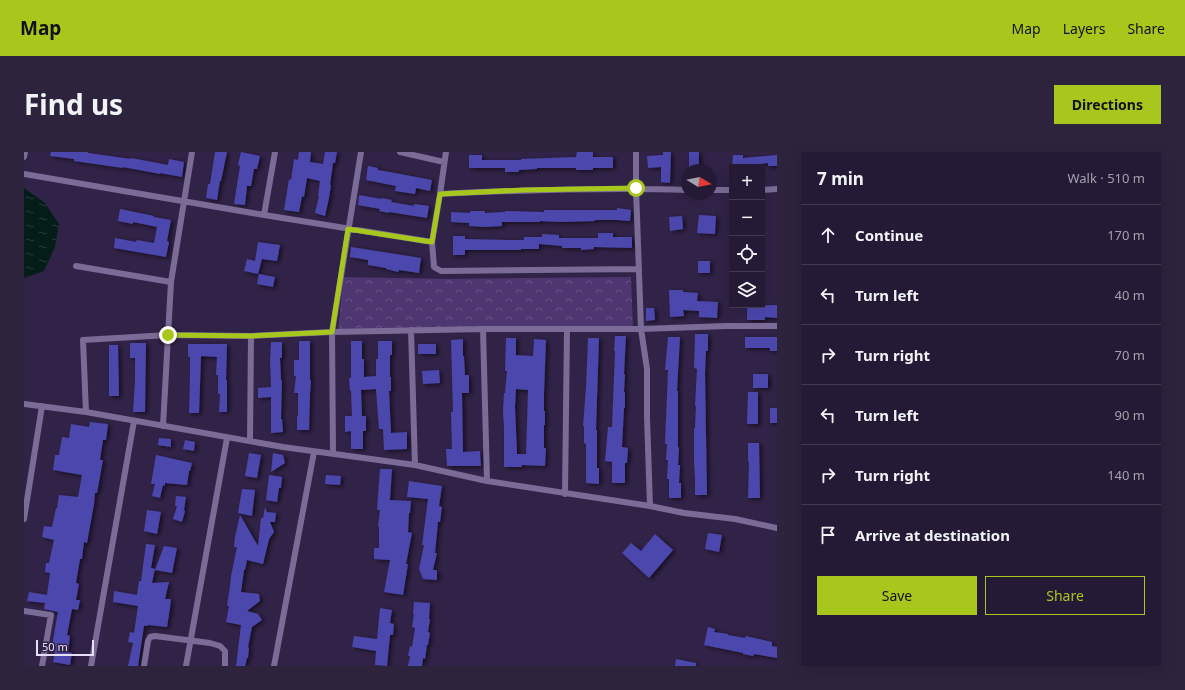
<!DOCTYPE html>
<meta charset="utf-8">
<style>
:root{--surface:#251a35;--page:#2d233d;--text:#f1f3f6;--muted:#a3a1ad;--line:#423850;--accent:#a8c71d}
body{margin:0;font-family:"Noto Sans",sans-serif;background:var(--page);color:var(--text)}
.controls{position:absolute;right:12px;top:12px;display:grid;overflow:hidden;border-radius:0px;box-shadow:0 4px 16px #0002}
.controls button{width:36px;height:36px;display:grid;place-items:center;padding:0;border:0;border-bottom:1px solid var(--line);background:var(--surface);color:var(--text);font:20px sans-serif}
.compass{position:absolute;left:657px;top:12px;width:36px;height:36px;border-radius:50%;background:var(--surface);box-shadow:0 4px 16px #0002;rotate:100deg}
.scale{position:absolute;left:12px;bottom:10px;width:58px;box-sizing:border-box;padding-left:4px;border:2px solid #e7dff8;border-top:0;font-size:11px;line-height:14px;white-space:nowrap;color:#e7dff8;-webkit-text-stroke:3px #312247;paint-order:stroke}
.stop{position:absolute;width:12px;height:12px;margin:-9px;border:3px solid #a8c71d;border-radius:50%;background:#fff}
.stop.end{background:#a8c71d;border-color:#fff;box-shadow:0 1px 4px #0008}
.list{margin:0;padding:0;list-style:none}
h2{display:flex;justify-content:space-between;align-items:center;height:52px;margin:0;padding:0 16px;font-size:17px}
h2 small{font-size:13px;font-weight:400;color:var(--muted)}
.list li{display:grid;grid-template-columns:26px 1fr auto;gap:12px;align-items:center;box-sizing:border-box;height:60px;padding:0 16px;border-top:1px solid var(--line)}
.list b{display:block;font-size:15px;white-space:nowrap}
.list em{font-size:13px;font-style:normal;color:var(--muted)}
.actions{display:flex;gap:8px;padding:12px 16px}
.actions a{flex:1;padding:9px 0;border:1px solid var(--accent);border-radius:0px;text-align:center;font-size:14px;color:var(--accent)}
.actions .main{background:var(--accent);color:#111}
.icon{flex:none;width:22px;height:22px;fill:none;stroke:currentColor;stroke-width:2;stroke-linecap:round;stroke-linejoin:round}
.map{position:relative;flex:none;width:753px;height:514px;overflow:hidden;border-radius:0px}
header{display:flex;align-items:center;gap:24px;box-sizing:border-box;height:56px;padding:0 20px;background:var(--accent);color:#111}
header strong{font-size:19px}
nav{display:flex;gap:22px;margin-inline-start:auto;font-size:14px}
.intro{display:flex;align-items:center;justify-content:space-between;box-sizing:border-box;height:96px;padding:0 24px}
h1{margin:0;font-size:28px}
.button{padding:10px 18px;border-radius:0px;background:var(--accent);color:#111;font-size:14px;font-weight:700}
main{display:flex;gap:24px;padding:0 24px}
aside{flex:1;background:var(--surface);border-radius:0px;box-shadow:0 4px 16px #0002}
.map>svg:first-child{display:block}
</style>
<header>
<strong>Map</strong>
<nav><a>Map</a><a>Layers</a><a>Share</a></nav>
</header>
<div class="intro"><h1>Find us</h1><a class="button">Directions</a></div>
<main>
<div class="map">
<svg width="753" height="514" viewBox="0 0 753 514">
<defs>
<pattern id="forest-crowns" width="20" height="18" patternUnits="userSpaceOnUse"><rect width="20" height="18" fill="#4e3670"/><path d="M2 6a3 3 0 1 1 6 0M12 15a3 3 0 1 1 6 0" fill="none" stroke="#685385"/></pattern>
<pattern id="water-ripples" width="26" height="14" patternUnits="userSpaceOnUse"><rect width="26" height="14" fill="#041d19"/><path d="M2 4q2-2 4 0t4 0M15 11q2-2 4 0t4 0" fill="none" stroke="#293d3b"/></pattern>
<filter id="shadow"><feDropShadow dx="2.5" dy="1.5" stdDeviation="2" flood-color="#0009"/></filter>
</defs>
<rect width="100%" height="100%" fill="#312247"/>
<path fill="url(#forest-crowns)" d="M319,125L421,127L607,125L609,177L314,182Z"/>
<path fill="url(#water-ripples)" d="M0,36L21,51L35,72L31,95L20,119L0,126Z"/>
<path fill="#4c47ad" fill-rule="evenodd" filter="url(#shadow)" d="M27,0H64V1L107,7V6L144,13L145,7L160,10L158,25L136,21V22L99,15V16L50,9V7L26,4Z
M191,0H203L197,29H196L193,48L182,46L184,32H186Z
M217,0L236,4L233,17H230L227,34H223L221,53L210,52L216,14L214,13Z
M275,0H287L286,10L299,12L301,0H313L311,11H309L306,33H307L305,46L301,64L291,61L295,44H294L296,29L283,26L280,45L278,44L275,60L260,58L265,27L267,28L270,7L274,8Z
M553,0H569V5H589V16H569V18H552V16H513V17L495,18V20H481V16H445V3H458V8H497V7L552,5Z
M639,0H647L646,31L637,30V15L624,16L623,4L639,3Z
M665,0H675V18H665Z
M709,3H719V6L753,3V14H744V11L719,14V15H708Z
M344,14L354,16V18L371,21L408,28L406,39L392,36L391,42L371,39L372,34L342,28Z
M335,43L358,47V46L368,48L367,50L390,54V52L405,54L403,66L365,60V61L355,59L356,57L334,53Z
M593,56L607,58L606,69L593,68H571V69L537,70L516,69V70H478V74L461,75L445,74V71L427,70V60L446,61V59H461V61L481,60V59L520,60V58H593Z
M96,57L130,64V65L147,68L143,89L145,90L142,105L90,96L91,86L112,90L113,88L130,91L133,75L109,70V72L94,69Z
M675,63L692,64L691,82L673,81Z
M658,64L659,77L646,79L645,65Z
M574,81H589V85H608V96L570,95V97L557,98V96H538V94L515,92V97H497V98H441V103H429V84H441V87L483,88H500V85H518V82L535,83V86H574Z
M234,90L256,93L253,109L238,107L234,122L220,119L223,107L231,109Z
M327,95L397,106L395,121L375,118L374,120L362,117V116L344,113V108L326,105Z
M674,109H686V121H674Z
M235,122L251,125L249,135L233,132Z
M645,138H659V140L674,141L673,149L694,150L693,166L675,165V159L659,158L660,164L646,165Z
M753,153V166L741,165V168H723V154Z
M622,156H630L631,168L622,169Z
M671,182H684V199H682L681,221L683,343H671V328L670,309V276H671L672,254H671L673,217L670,216Z
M591,184H602L600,222H601L600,240H601V256H600L598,295L604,296L603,311H601V331H588V310L581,309L584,275H588L591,199H590Z
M644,185H656L653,239H654V295L655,296L654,313H656L655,331H657V346H645V327H643L644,308H642L643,292H641L644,218H641Z
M721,185H753V199H746V196H721Z
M482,186H492V203L509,204L510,187L522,188L520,242V259H521V273H520V296H522L521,314L498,313V315H480V275L479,259L480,241H481L483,219H481ZM492,237L504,238L502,302H493L491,255Z
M564,186H575L572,278H573V316H575V332L562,331V292L560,291V274H559L562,235Z
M439,187V204H440L441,223H445V241H438L439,300L456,299L457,314H423L422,297H428L427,260H429L427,188Z
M275,189H286V228H287L286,242L285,278H273V264H274V241H270L272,224H270V208H275Z
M327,189H338V207H340V225L352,224V207H354V189H368V203H366V225H367V239H365L367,281L383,280V297L360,298L359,277H355L352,237L337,238L338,264H342V279H339V297H327V279L321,280V264H328L327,239H326L325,226H327Z
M247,190H258V206H256L257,228H258L257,267H258L259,280L247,281V245L234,246V236L247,235L246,209Z
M106,191H122L121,260H109L111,229V206H106Z
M164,192H203L202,228H203V260H195L196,242H194V223H192L193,205L178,204L177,205L175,261H165L166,223V205H164Z
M394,192H412V202H394Z
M85,193H94L95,244H85Z
M415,218L416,231L399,232L398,219Z
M729,222H744V236H729Z
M724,240H734V272H723Z
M746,256H753V271H746Z
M66,270L84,272L82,288H79L76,308H79L73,341H71L70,352L63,391L60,390L58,407H56L52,431L55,432L52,448H56L54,458L48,457L43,483L46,484L44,500L48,501L46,513L29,510L32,494L28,493L34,460L20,457L21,451L3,449L5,440L23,443L26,421L21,420L22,411H25L30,388L18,385L20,374L28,375L32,356H33L35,343L54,345L58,323L29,318L31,303H35L38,285L45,286L47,272L65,275Z
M135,286L147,287V295L134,293Z
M161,288L171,290L170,299L159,297Z
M724,291H735L736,346H724L725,310H724Z
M225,301L237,303L233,326L221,324Z
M249,301L259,303L261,311L247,320Z
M132,303L168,311L166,319H165L163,333L141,331V334L139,333L136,346L128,344L131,332H127Z
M356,317H368L366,348L387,349L386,361H385L384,380L388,381L382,412H384L379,443L360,440L366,408L350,407V396H355V375H354L356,358H353Z
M245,323L258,325L257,336H255L253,350L242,348Z
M302,323L317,324L316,333L301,332Z
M385,329L418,334L415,354L418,355L416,370H414L411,401H413L409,418H413V428L399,427L395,417L400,393H398L404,347L383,345Z
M218,337L231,338L228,364L214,361Z
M152,344L162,345L160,358L161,359L158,370L149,367L153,354H151Z
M241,355L243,360L252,361L251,370H246L250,380L245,387L239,412L223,408L221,418H220L217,440L235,442L236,449L223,459L234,462L238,468L228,475L224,495L225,496L224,506H223L221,514H212L217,473L202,470L205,454H203L206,434L207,424L213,395H210L211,385L216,363L234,394L237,366H239Z
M123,358L137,360L133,382L120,379Z
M684,381L698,383L695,400L681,397Z
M631,382L649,398L625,426L598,401L607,391L617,399Z
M122,392L131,393L127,416L131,417L128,431L145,430L141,447H147L146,456L143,475L124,473L123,474H120L114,514H104L109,491L104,490L106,480L110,481L114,454L89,450L90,439L113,443L115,429H117Z
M140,394L153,396L148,421L131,418Z
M390,450L406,451L405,467H406L404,480L406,481L404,493H403L401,507L399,506L398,514H384L386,504H384L386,494L388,495L391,476L388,475L390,462H389Z
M356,456L368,458L366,471L370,472L369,483H366L363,514L351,513L352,499L328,495L330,484L353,487Z
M684,475L691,477L690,480L704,482V483L721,486L722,484L748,490V494L753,495V506L730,502L729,504L719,502V501L680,493Z
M652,507L672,511V514H651Z"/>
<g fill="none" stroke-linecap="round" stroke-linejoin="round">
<path stroke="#7b6c97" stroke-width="6" d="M376,0L420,10
M422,0L416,42L408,90L410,115L417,119L615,117
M612,0V36L617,177L623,217V265L626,354
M0,5L1,0
M0,22L240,63L408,90
M687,38H708
M738,38L753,37
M416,42C499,38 581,35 663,38
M240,63L251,0
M52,114L147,130
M459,177L463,329
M387,178L391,313
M0,252L62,260L259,295L391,313L463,329L626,354L660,361L711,367L753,376
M62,260L59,188L144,183L227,184L308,180L459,177H617L702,174H753
M139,274L147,130L168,0
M226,289L227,184
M309,302L308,180L337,0
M541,342L543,177
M0,367L18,254
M0,459L27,463L18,514
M67,514L110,269
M120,514L124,489L126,485L131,484L186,491L196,494L201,499V514
M162,514L203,286
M250,514L290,300"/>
</g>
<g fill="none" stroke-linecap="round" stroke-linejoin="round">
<path stroke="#a8c71d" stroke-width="5" d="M144,183L227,184L308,180L324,77L408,90L416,42L499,38L612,36"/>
</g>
</svg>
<div class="controls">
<button>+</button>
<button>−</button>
<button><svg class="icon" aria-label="locate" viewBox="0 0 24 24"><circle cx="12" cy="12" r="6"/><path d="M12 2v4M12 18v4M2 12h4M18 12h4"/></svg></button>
<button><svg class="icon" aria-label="layers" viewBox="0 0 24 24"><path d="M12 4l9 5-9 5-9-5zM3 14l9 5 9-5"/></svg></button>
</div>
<svg class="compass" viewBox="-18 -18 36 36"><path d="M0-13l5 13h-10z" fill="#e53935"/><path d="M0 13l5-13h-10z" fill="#a3a1ad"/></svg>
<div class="scale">50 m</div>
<div class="stop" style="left:612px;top:36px"></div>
<div class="stop end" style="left:144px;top:183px"></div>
</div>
<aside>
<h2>7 min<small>Walk · 510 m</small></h2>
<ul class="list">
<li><svg class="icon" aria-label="ahead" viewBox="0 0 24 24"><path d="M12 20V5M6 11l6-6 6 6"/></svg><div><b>Continue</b></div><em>170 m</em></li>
<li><svg class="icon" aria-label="left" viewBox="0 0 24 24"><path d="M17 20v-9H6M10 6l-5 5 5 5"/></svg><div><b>Turn left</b></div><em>40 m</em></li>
<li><svg class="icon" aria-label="right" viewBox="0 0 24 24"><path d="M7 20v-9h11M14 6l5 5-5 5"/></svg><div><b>Turn right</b></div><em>70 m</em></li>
<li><svg class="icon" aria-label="left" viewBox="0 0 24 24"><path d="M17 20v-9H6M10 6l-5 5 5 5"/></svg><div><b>Turn left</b></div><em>90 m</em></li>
<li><svg class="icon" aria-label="right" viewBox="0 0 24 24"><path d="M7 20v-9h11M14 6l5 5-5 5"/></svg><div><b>Turn right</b></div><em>140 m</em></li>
<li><svg class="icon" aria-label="arrive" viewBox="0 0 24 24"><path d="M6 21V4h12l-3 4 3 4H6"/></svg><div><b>Arrive at destination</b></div></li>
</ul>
<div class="actions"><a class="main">Save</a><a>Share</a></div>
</aside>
</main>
